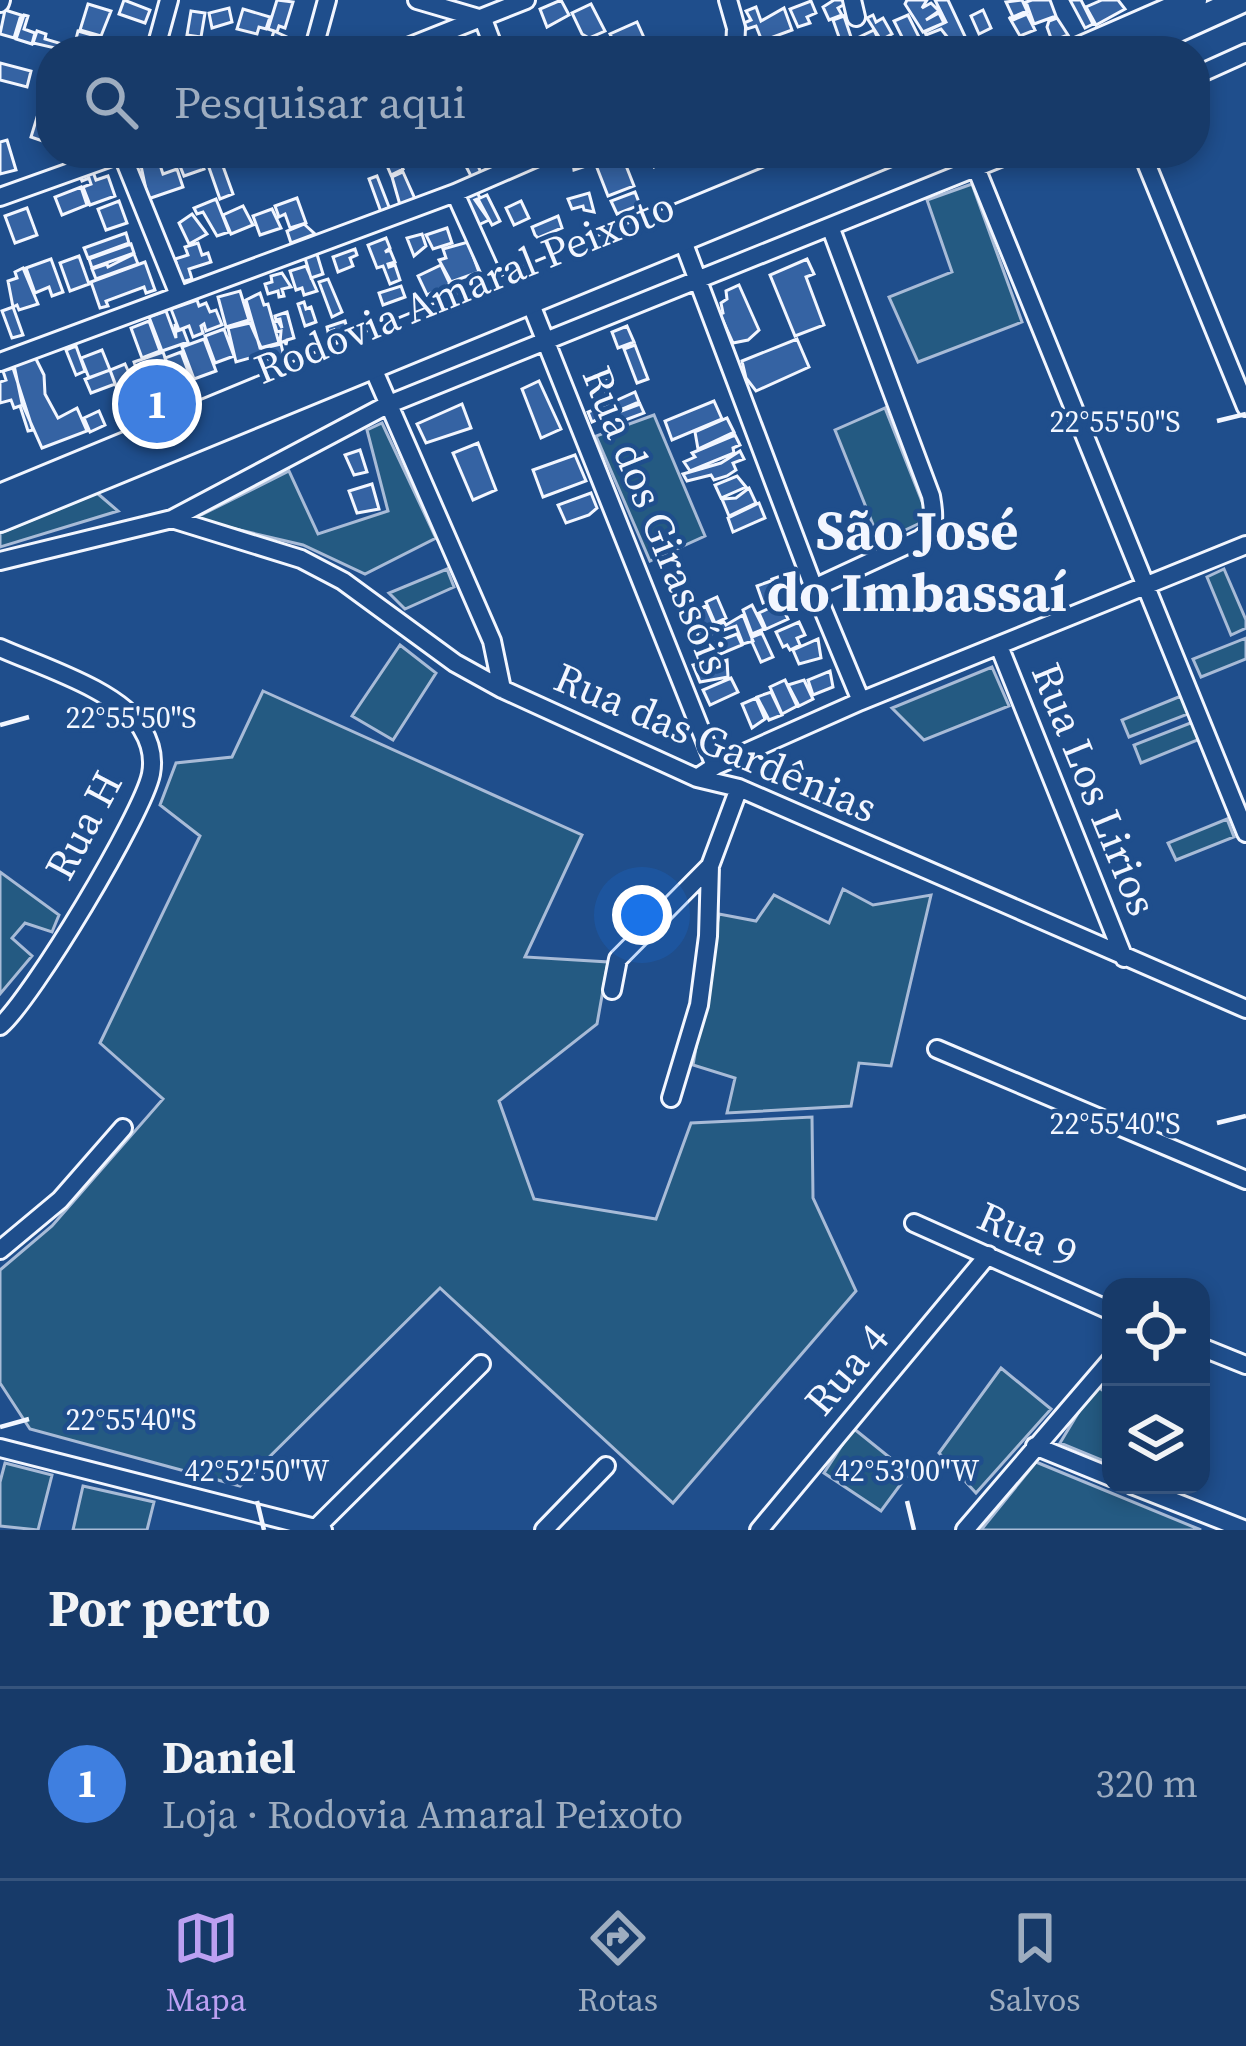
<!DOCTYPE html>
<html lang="pt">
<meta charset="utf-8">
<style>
:root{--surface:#173a69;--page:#20416f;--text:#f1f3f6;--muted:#9eadc0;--line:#36547d;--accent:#bca0f2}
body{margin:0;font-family:"Source Serif 4",serif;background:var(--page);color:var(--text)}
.controls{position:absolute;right:36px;bottom:36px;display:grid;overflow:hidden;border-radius:24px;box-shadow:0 6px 18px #0003}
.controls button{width:108px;height:108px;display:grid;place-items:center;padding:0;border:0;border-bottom:3px solid var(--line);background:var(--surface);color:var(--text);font:60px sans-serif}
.you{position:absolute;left:642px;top:915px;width:42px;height:42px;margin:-30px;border:9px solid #fff;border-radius:50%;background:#1a73e8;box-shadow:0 0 0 18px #1a73e833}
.badge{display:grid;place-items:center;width:78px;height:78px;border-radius:50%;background:var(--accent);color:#fff;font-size:39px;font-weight:700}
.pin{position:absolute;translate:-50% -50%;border:6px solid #fff;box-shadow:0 3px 12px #0006}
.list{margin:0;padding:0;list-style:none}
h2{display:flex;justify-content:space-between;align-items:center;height:156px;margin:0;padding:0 48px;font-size:51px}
h2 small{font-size:39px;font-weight:400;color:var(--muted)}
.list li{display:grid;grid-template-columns:78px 1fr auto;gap:36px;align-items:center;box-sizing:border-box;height:192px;padding:0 48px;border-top:3px solid var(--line)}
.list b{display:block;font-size:45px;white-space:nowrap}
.list p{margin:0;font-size:39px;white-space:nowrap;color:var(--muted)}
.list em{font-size:39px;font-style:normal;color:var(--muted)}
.icon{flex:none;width:66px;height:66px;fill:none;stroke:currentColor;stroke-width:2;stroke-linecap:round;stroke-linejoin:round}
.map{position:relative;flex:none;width:1246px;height:1530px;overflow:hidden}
.search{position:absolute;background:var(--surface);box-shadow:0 6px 18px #0003;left:36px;right:36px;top:36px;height:132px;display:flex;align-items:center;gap:30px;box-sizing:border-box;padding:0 42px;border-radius:48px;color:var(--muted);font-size:45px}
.sheet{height:348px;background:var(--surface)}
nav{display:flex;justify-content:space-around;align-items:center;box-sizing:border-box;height:168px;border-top:3px solid var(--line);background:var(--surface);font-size:33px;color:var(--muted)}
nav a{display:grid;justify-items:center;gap:6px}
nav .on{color:var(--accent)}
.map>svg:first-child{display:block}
</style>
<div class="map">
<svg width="1246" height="1530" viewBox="0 0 1246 1530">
<rect width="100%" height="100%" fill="#1f4e8c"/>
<path fill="#245a82" stroke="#a8bbd7" stroke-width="3" d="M972,184L1022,322L918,362L889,297L952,272L927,200Z
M885,408L925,509L920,523L880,542L835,430Z
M654,415L705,536L650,561L596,436Z
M382,423L436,538L365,574L303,545L193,519L289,471L318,534L388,511L367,430Z
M97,493L118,511L0,547V533Z
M447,569L454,587L405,609L389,593Z
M1224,569L1246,620V628L1231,635L1207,577Z
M1246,638V659L1201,677L1193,659Z
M400,645L436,673L393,740L352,716Z
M992,667L1009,706L924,740L892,708Z
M263,691L582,835L525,957L608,962L597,1024L499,1101L534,1199L656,1219L691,1123L812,1117L813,1198L856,1291L673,1503L440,1288L240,1486L30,1429L0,1383V1270L52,1226L163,1099L100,1043L200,836L160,805L176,763L232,757Z
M1181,696L1188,714L1129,737L1122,720Z
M1193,722L1200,739L1141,763L1134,745Z
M1227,819L1234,837L1176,860L1168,843Z
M0,872L59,915L52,932L25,923L12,938L32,956L0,994Z
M843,889L873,905L931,895L891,1066L859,1063L851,1106L727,1113L735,1078L693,1065L719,914L756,921L774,895L829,923Z
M1001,1368L1051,1409L976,1493L939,1453Z
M1095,1385L1111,1396V1464L1060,1443Z
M853,1428L909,1473L881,1511L824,1473Z
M1036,1462L1201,1530H981Z
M5,1463L52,1475L38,1530L0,1526V1482Z
M83,1486L154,1502L147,1530H73Z"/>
<path fill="#3563a3" stroke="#f2f6ff" stroke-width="3" d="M124,0L150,10L145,23L119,14Z
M277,0L293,2L285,28L279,26L277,32L268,29Z
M561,0L569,15L547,27L540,9Z
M834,0H843L845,4L838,8L842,15L829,20L823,7Z
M927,0L922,8L931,3L939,11L926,20L939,13L944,23L923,32L905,4L907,0Z
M935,0H948L970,47L966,50L962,45L956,48L941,29L926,35L925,32L946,22Z
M1022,0L1027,11L1013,17L1006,2Z
M1032,0H1050L1056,16L1034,24L1026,2Z
M1070,0H1081L1093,24L1085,28Z
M1102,0H1118L1125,9L1096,25L1086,7Z
M811,1L816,13L807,17L810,23L798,27L790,9Z
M88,4L111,11L101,36L80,30Z
M591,4L605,31L589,38L582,34L572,13Z
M756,7L761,21L784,8L792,30L762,41L756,26L747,29L744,23L751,20L746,11Z
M229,8L232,22L212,28L209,13Z
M243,9L270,17L266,29L259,27L257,34L237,29Z
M5,10L21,15L14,38L0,34Z
M983,10L991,28L979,34L971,16Z
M191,11L205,13L201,37L187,35Z
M1027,14L1035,30L1020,36L1009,17L1013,20Z
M24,15L28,16L24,29L35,33L32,44L16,39Z
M873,15L876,22L883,18L892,34L881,40L867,18Z
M908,15L920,39L910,44L905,43L894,21Z
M844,16L851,37L840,40L833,20Z
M1057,18L1068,35L1052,41L1047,27L1049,21Z
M637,22L646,42L618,51L610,34Z
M874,30L884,51H853L849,42Z
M37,31L46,34L45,39L69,46L68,51L33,43Z
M78,31L99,37L95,51H73Z
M274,31L289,38L283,51H267L271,38L276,39L272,37Z
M0,63L31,71L27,87L0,80Z
M41,104L51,107V144L31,137Z
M7,140L16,170L0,174V142Z
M183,153H198L204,169L184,176L180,166L187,163Z
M394,153L403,169L391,175L382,154Z
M459,153H473L481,173L471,176Z
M579,153H589L592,164L574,170L572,156Z
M598,153L603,166L623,158L634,186L608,196L592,155Z
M645,153H669L672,157L654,167Z
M157,156L163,174L177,169L183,187L148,199L140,161Z
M220,158L233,194L220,199L207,162Z
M93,172L96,180L108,176L115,196L90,205L83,187L91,184L89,178L82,181L80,176Z
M403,172L415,199L400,205L392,177Z
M377,176L389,207L381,212L369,179Z
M81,187L87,205L62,215L55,197Z
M477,192L480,198L475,200L489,220L474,227L462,199Z
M635,192L640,205L617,214L611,201Z
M589,193L594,212L584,210L583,206L572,209L568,199Z
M487,195L500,221L492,225L478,199Z
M297,198L306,223L290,228L285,214L279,217L275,206Z
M216,199L229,232L217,236L203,212L197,214L194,208Z
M119,201L127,223L106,230L98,209Z
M521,201L529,218L514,225L506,208Z
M243,206L253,225L231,234L223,215Z
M27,208L37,235L15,243L5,216Z
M272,209L281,228L260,235L253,216Z
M192,214L207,234L189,244L179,223Z
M558,216L562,228L538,238L535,235L532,227Z
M304,224L315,234L291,243L287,231Z
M447,228L452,243L433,249L426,235Z
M126,233L129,243L88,258L84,248Z
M422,234L426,246L414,256L407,238Z
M386,238L390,248L385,252L390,250L395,262L388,264L389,267L395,265L400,280L390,284L383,266L377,268L368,245Z
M468,242L479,272L451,282L439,260L446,258L443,249Z
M198,243L202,255L208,253L211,262L189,269L192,279L182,282L175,259L188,255L185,247Z
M131,244L134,253L92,268L89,259Z
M355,249L357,255L350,258L353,266L338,272L333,257Z
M316,251L323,274L311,278L304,255Z
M134,254L138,264L96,279L92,269L107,264L108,267Z
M79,256L89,284L70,291L60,263Z
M51,259L63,292L52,296L49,287L35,293L26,268Z
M807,259L814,274L806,277L824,325L795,336L770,275Z
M145,262L155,290L146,293L144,287L106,301L108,306L100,308L91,282Z
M441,265L450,284L427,295L418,276Z
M306,266L317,291L304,295L302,288L296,290L290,271Z
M23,268L38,304L19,310L17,305L13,307L8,281L17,278L15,272Z
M282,273L291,287L282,289L284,296L279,297L278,291L268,294L265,284L272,282L271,276Z
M328,279L342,312L332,317L319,282Z
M739,285L759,330L748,340L733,343L720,314L723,313L721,303L727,299L726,291Z
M401,286L405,297L383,305L379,293Z
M240,291L249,320L226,327L218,297Z
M260,293L264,305L268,304L279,343L260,348L246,300Z
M197,300L199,306L206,303L210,312L216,310L222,325L206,331L204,324L201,326L203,333L193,337L189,326L179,330L171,309Z
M304,302L306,309L311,307L316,322L305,326L298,304Z
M13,307L23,335L12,338L2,311Z
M166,311L176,338L175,324L177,331L183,329L188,342L162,351L149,317Z
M287,312L294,338L287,340L286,345L285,341L280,343L281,331L277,332L274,322L278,321L282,328L280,319L276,320L275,316Z
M149,321L160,351L142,358L131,328Z
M345,321L350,339L338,343L334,330L328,332L327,327Z
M250,323L264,354L236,362L228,328Z
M627,326L634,342L618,348L612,332Z
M224,329L234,356L215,363L205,336Z
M204,339L216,371L194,379L182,347Z
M797,339L809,367L756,391L746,378L742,361Z
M281,344L284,357L267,361L264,348Z
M635,345L648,379L637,383L624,349Z
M76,346L85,371L76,375L66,350Z
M102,350L110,370L89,378L81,358Z
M163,352L170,371L141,382L134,362Z
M181,352L197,395L182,401L165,358Z
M35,357L44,375L45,394L58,418L77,408L87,431L42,448L22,403L14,365Z
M125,364L144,406L126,412L110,370Z
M13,368L33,430L28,431L20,406L14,408L11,400L0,403V382L6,380L3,371Z
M110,370L115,384L91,393L85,379Z
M603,372L615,401L635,392L639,402L592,422L588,412L610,403L598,374Z
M539,381L561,429L541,438L522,389Z
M714,401L722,419L672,440L665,421Z
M462,404L471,428L426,443L417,424Z
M640,404L644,413L620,422L616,413Z
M99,411L105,425L90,432L84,418Z
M727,418L734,432L698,449L695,432Z
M735,435L740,445L733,448L734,453L690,471L684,462L695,457L692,453Z
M478,443L496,490L473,500L453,453Z
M360,450L367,472L354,475L345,455Z
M740,451L744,459L733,463L736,470L727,476L714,480L711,475L687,481L683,474L721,463Z
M575,455L586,481L543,497L533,470Z
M737,476L746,487L721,498L715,485Z
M372,484L379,509L357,513L349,491Z
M749,488L756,503L729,516L722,499L736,498Z
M591,493L597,508L589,515L566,523L558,505Z
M759,503L765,518L733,532L728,518Z
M786,574L794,591L780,597L772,579Z
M771,581L778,597L763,603L757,586Z
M717,597L726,618L715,623L706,602Z
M780,603L788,619L766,629L759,613Z
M752,605L764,629L752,634L743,610Z
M706,606L714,624L693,632L685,615Z
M743,615L753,641L743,644L736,626L699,638L697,632L724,622L726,625Z
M799,622L805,635L797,638L800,645L790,650L787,645L783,647L776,632Z
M762,633L773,657L761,662L752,642V637Z
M737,634L742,645L718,655L713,643Z
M818,639L821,658L799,664L793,650Z
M727,660L728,677L700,682L693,665L701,663L704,672L711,670L709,666Z
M830,671L833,687L813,695L808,680Z
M731,678L738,692L710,705L703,690Z
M785,680L797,706L782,714L770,687Z
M804,680L813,699L799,706L788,685Z
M771,692L782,715L769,720L757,697Z
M756,698L765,719L752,728L742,704Z"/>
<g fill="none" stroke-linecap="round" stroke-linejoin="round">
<defs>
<path id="minor" d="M417,0L482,19
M728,0L736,28L735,51
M852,0L856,17
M0,3L1,0
M483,19L495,51
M155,51L169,0
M313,51L327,0
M398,51L526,0
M1195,76L1246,53
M970,153L1246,833
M1142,153L1246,407
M122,154L179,295
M455,193L500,293
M0,197L123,153
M683,241L814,588L861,701
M530,302L715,766
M0,362L455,193L547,153
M372,366L492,641L502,689
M172,519L301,559L343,581L455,663L502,689L697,778L739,788L1246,1009
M0,561L172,519L387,405L1012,153
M814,588L920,539C937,528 934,514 931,496L831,229
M999,646L1124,958
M0,648C40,666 121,691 142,729C150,742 154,758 151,774C143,814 32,999 0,1026
M697,778L715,766L861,701L1246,545
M612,990L618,959L710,866
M937,1049L1246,1180
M671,1098L699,1005L708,936L710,866L739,788
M914,1223L1111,1311
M0,1250L60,1200L123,1128
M1201,1347L1246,1365
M1035,1446L1111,1477
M0,1448L323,1530
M1132,1485L1246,1530
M316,1528L481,1364
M544,1530L606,1466
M759,1530L988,1255
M965,1530L1111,1360"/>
<path id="highway" d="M1077,51L1194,0
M1129,51L1242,0
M0,497L833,153
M0,519L890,153"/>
</defs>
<use href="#minor" stroke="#f2f6ff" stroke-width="22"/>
<use href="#highway" stroke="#f2f6ff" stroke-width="30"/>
<use href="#minor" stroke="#1f4e8c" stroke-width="16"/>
<use href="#highway" stroke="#1f4e8c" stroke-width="24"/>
</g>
<path fill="none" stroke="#f2f6ff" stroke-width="4.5" d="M1217,421L1246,414M0,725L29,717M1217,1123L1246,1116M0,1427L29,1419M257,1501L264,1530M907,1501L914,1530"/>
<g text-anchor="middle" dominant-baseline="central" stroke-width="9" stroke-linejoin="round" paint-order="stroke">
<g font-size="42" fill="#f2f6ff" stroke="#1f4e8c">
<text transform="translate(464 287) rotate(-22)">Rodovia Amaral Peixoto</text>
<text transform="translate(657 520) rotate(68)">Rua dos Girassóis</text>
<text transform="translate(716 742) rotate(23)">Rua das Gardênias</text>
<text transform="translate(1095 789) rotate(68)">Rua Los Lirios</text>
<text transform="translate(83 825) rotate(-62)">Rua H</text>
<text transform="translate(1028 1234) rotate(24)">Rua 9</text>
<text transform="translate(846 1369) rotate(-50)">Rua 4</text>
</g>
<g font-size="54" font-weight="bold" fill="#f2f6ff" stroke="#1f4e8c">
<text x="917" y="530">São José<tspan x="917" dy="62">do Imbassaí</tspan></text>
</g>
</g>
<g font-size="30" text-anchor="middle" fill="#f2f6ff" stroke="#1f4e8c" stroke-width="9" stroke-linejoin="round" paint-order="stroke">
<text x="1115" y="432">22°55'50"S</text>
<text x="131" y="728">22°55'50"S</text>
<text x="1115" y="1134">22°55'40"S</text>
<text x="131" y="1430">22°55'40"S</text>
<text x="257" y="1481">42°52'50"W</text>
<text x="907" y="1481">42°53'00"W</text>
</g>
</svg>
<div class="controls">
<button><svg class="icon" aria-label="locate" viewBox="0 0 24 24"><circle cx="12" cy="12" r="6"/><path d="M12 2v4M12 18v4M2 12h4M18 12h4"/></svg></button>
<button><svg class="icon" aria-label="layers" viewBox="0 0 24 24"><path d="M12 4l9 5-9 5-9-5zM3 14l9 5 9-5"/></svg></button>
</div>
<div class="you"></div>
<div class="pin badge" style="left:157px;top:404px;background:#3f7fe0">1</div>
<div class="search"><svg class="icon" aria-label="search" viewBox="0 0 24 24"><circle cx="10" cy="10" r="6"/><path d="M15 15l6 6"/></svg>Pesquisar aqui</div>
</div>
<section class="sheet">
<h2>Por perto<small></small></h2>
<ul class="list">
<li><span class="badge" style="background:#3f7fe0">1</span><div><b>Daniel</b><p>Loja · Rodovia Amaral Peixoto</p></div><em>320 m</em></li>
</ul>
</section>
<nav>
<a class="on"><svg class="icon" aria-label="map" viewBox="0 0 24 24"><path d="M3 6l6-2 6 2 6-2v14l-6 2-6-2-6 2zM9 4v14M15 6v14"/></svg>Mapa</a>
<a><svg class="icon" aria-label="directions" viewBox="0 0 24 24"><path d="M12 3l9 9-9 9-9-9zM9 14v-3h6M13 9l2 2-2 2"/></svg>Rotas</a>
<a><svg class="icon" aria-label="saved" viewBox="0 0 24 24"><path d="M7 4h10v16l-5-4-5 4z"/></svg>Salvos</a>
</nav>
